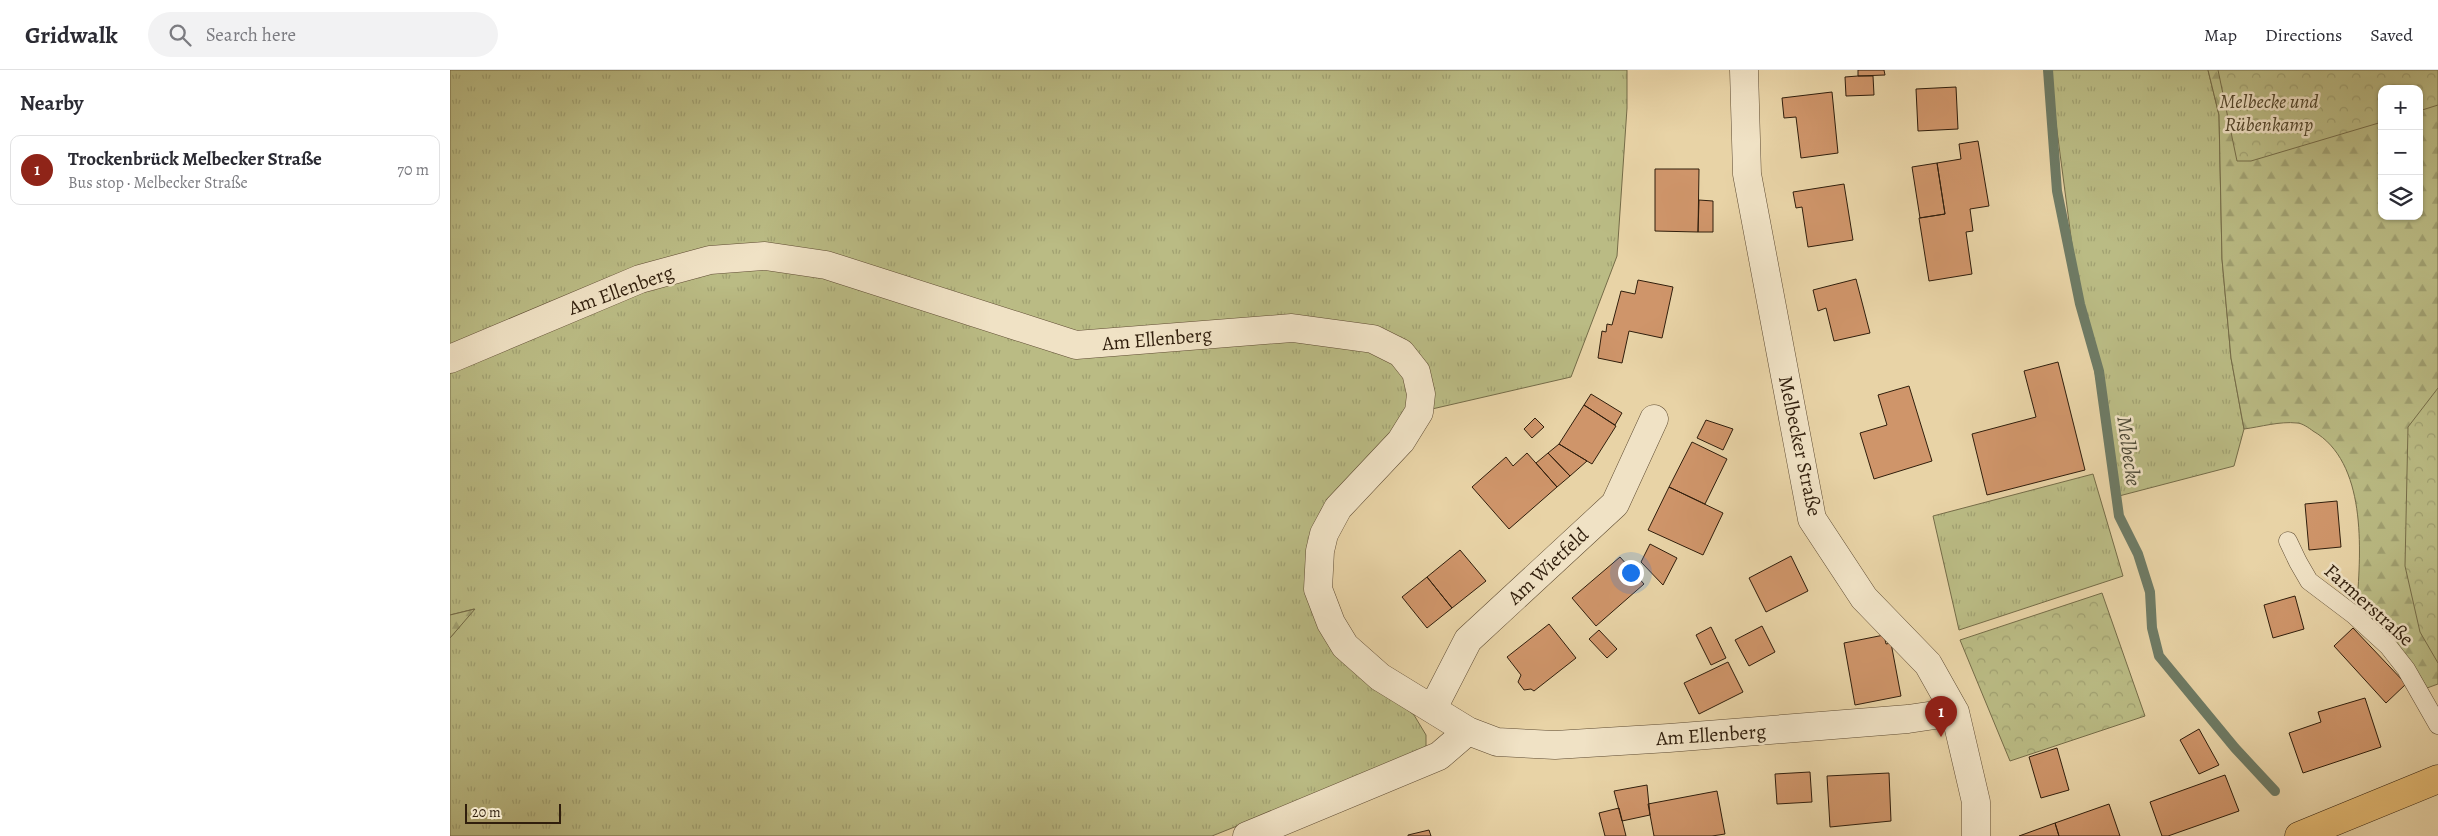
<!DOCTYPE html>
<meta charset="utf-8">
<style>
:root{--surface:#fff;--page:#f2f2f3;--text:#2b2b33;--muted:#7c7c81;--line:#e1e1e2;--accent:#8f2418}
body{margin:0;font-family:Alegreya,serif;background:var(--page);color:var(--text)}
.controls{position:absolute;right:15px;top:15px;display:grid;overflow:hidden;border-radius:10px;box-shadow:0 1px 4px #0004}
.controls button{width:45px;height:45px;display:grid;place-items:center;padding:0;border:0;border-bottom:1px solid var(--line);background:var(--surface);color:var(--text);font:25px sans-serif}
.scale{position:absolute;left:15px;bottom:12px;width:96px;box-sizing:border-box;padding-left:5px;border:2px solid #301e0c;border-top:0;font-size:14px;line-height:18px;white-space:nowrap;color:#301e0c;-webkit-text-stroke:4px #f0e2c5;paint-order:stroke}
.you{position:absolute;left:1180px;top:502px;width:18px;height:18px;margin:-12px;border:4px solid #fff;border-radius:50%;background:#1a73e8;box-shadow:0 0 0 8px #1a73e833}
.badge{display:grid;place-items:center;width:32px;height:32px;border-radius:50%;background:var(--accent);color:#fff;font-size:16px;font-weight:700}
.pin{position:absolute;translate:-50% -41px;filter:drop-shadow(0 1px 2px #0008)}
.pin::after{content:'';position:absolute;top:26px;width:18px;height:15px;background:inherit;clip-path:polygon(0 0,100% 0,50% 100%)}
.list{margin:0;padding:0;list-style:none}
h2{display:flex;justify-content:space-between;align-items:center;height:65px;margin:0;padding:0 20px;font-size:21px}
h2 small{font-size:16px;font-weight:400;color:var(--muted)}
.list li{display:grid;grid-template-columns:32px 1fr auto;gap:15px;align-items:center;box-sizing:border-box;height:70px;margin:0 10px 10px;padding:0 10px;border:1px solid var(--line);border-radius:10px}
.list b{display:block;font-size:19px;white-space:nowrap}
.list p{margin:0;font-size:16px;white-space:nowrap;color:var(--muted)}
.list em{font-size:16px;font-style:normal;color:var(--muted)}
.icon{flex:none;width:28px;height:28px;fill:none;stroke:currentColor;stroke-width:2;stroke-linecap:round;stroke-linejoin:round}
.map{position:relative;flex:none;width:1988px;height:766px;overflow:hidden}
header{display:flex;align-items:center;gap:30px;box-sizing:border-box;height:70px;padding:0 25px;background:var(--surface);border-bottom:1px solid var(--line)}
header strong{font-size:24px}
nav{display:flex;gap:28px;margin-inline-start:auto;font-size:18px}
.search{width:350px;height:45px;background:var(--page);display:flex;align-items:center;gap:12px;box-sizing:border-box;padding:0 18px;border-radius:28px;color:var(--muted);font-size:19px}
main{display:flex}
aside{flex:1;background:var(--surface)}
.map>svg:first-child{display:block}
</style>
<header>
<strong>Gridwalk</strong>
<div class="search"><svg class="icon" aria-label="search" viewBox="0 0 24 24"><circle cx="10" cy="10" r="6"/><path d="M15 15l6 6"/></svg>Search here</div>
<nav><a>Map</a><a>Directions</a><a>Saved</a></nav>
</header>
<main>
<aside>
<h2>Nearby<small></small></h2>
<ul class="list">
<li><span class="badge">1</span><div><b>Trockenbrück Melbecker Straße</b><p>Bus stop · Melbecker Straße</p></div><em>70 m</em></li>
</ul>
</aside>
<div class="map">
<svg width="1988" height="766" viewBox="0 0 1988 766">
<defs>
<pattern id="grass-tufts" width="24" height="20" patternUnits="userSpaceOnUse" patternTransform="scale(1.25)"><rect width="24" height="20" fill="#babb84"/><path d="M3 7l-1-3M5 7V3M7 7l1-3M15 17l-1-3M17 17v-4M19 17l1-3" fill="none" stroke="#a0a071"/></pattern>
<pattern id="forest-firs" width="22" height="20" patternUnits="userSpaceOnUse" patternTransform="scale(1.25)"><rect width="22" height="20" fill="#babb84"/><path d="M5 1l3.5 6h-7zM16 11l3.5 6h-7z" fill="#a0a071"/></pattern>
<pattern id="park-crowns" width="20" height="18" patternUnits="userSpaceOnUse" patternTransform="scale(1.25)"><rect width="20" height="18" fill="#babb84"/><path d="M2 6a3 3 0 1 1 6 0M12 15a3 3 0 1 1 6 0" fill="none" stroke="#a0a071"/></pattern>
</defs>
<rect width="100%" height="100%" fill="#e8d3a6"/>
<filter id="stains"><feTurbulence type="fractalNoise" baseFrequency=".004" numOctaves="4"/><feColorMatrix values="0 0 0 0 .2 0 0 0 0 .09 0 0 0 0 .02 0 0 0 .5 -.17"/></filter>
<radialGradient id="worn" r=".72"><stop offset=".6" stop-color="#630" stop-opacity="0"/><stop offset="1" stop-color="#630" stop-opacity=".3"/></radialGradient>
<path fill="url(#grass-tufts)" stroke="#756c48" d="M0,0H1177V38L1167,186L1121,307L982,339L858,484L897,593L964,645L976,665V676L960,687L762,766H0V568L24,539L0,545Z
M1599,0H1758L1769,45L1772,189L1781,288L1794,359L1784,396L1669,426L1626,205Z
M1643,404L1673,506L1509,560L1483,446Z"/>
<path fill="url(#forest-firs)" stroke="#756c48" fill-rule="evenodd" d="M1758,0H1988V614L1977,618C1959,585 1934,560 1907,533C1911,480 1917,392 1863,361C1859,358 1852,353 1847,353C1830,351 1810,357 1794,359L1781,288L1772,189L1769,45ZM1932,19H1969V146H1932Z
M25,539L0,568V545Z"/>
<path fill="url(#park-crowns)" stroke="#756c48" d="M1768,0H1988V35L1969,41V19H1932V52L1801,91H1787Z
M1988,318V593L1970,562L1955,496L1958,357Z
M1652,523L1695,646L1560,691L1510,570Z"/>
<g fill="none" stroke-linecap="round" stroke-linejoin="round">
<path stroke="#6e7b65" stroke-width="10" d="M1598,0L1607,121L1630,234L1649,301L1669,446L1688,484L1700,522L1702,558L1709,586L1785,678L1825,721"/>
</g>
<path fill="#cf956a" stroke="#301e0c" d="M1408,0H1434L1435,5L1408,6Z
M1408,6H1423L1424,25L1396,26L1395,7Z
M1506,17L1508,59L1468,61L1466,19Z
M1382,22L1388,83L1351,88L1346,47L1334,48L1332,28Z
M1528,71L1539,136L1520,139L1523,161L1516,162L1522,204L1479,211L1469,148L1495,144L1487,93L1511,89L1509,74Z
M1487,93L1495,144L1470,148L1462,97Z
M1205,99H1249L1248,162L1205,161Z
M1394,114L1403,170L1358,177L1352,137L1346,138L1343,122Z
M1249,130L1263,131V162H1248Z
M1406,209L1420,263L1384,271L1376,238L1368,241L1363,220Z
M1188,210L1223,217L1212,268L1179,261L1172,293L1148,288L1152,261L1156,262L1157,254L1162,255L1171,221L1185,224Z
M1608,292L1635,400L1537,425L1522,364L1586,347L1574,301Z
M1459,316L1482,391L1424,409L1410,363L1437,355L1428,325Z
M1141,324L1172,343L1165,355L1134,335Z
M1134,335L1166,356L1142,394L1109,374Z
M1085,348L1094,357L1082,368L1074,359Z
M1256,350L1283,359L1273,380L1247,368Z
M1242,372L1277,389L1255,434L1219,417Z
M1109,374L1137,391L1120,406L1098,383Z
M1077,383L1107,417L1059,459L1022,417L1056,387L1063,396Z
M1098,383L1120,406L1107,417L1086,393Z
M1219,417L1273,443L1253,485L1198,460Z
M1887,431L1891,477L1859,480L1855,434Z
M1200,474L1227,488L1213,515L1191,492Z
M1010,480L1036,511L1002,538L977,507Z
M1341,486L1358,521L1316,542L1299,508Z
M1170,487L1194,514L1146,556L1122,528Z
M977,507L1002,538L977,558L952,527Z
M1845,526L1854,559L1823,568L1814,535Z
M1099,554L1126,588L1084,621L1081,619L1074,620L1068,612L1071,605L1057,587Z
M1312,556L1325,582L1299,596L1285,570Z
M1261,557L1276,588L1261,595L1246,565Z
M1903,558L1956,614L1936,633L1884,576Z
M1149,560L1167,579L1157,588L1139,569Z
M1434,565L1436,574L1441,573L1451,626L1405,635L1394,573Z
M1278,592L1293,622L1249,644L1234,613Z
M1915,628L1931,677L1853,703L1839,663L1871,652L1868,642Z
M1749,659L1769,695L1749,704L1730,670Z
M1607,678L1619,720L1591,728L1579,687Z
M1360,702L1362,732L1327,734L1325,704Z
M1439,703L1441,751L1380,757L1377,706Z
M1775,705L1789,741L1718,766H1712L1700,732Z
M1197,715L1200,745L1172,751L1164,721Z
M1267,721L1275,764L1262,766H1204L1198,734Z
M1659,734L1670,766H1609L1605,753Z
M1169,738L1176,766H1155L1149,743Z
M1605,753L1609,766H1569Z
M979,760L981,766H958V765Z"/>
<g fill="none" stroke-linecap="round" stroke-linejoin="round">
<defs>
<path id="lane" d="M1838,471L1848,492L1859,511L1904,545L1938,576L1956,599L1988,655"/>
<path id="street" d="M1294,0L1297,104L1362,449L1414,528L1478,594L1505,642L1526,732V766
M0,289L190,209L260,190L315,186L376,195L626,275L842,258L923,269L951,283L966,302L971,324L969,342L951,371L888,438L874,464L870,481L868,519L881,553L895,576L930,607L1018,661L1047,672L1105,675L1219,668L1458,649L1505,642
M983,638L1018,570L1165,434L1204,349
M797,766L989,686L1018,661"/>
<path id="primary" d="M1849,766L1988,709"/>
</defs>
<use href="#lane" stroke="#5e4b32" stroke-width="19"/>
<use href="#street" stroke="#5e4b32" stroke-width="29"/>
<use href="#primary" stroke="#301e0c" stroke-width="29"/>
<use href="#lane" stroke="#f0e2c5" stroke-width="18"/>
<use href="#street" stroke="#f0e2c5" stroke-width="28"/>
<use href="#primary" stroke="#e4ba73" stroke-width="28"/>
</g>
<g text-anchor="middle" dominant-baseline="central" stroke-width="5" stroke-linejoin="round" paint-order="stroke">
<g font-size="20" font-style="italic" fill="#52452a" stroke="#f0e2c5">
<text x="1819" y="31">Melbecke und<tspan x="1819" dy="23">Rübenkamp</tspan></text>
</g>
<g font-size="20" fill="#301e0c" stroke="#f0e2c5">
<text transform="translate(171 220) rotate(-20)">Am Ellenberg</text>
<text transform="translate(707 269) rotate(-5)">Am Ellenberg</text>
<text transform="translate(1350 376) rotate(78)">Melbecker Straße</text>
<text transform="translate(1098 496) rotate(-43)">Am Wietfeld</text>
<text transform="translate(1919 535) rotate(42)">Farmerstraße</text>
<text transform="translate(1261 665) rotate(-4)">Am Ellenberg</text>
</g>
<g font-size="21" font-style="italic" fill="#4f4c39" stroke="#f0e2c5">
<text transform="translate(1679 381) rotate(82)">Melbecke</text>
</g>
</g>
<rect width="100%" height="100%" filter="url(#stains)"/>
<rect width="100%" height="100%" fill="url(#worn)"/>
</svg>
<div class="controls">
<button>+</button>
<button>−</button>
<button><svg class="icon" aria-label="layers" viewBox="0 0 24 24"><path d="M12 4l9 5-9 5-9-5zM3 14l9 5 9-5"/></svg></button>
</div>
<div class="scale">20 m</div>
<div class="you"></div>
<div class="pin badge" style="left:1491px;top:667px">1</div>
</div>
</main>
